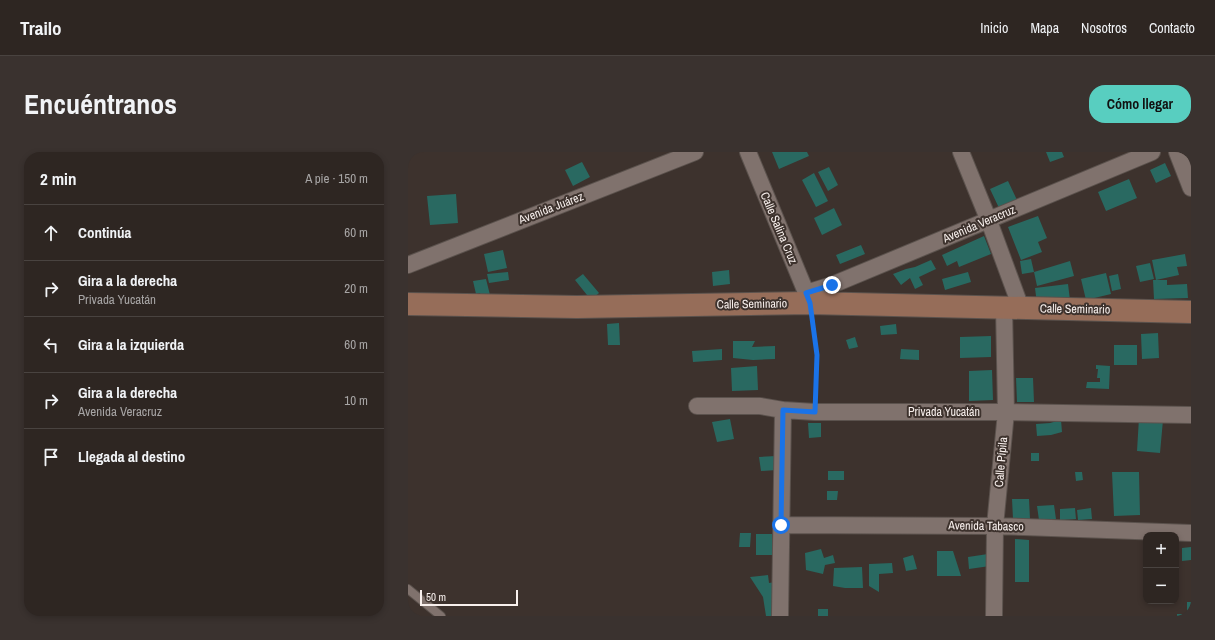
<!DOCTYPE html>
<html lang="es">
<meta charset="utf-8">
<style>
:root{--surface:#2e2622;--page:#3a322f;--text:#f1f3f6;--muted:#a7a5a5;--line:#494340;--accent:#58cec0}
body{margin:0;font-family:"Archivo Narrow",sans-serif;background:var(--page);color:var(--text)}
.controls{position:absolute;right:12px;bottom:12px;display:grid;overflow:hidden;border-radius:8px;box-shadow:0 2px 6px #0003}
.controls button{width:36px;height:36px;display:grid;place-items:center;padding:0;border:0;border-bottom:1px solid var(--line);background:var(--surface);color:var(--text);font:20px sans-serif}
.scale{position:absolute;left:12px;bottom:10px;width:98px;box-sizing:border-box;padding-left:4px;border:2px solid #f8f0ed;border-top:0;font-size:11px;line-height:14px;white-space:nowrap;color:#f8f0ed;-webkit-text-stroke:3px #3d322d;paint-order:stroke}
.stop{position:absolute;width:12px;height:12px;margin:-9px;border:3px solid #1a73e8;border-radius:50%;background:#fff}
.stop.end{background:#1a73e8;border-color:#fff;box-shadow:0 1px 4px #0008}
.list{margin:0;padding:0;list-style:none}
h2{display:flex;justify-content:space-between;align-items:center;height:52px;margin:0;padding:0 16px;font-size:17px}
h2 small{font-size:13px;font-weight:400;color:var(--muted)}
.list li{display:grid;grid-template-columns:26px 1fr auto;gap:12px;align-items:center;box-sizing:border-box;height:56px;padding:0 16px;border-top:1px solid var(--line)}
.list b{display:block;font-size:15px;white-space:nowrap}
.list p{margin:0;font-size:13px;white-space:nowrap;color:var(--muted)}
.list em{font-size:13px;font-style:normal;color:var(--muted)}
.icon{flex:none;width:22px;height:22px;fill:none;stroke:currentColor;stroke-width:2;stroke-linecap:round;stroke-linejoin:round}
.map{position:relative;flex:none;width:783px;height:464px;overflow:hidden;border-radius:16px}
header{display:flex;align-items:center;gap:24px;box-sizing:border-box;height:56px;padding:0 20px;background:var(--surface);border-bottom:1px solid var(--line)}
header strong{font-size:19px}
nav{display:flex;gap:22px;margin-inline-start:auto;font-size:14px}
.intro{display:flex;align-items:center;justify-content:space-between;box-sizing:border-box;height:96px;padding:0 24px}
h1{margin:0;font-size:28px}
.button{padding:10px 18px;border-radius:16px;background:var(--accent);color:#111;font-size:14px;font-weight:700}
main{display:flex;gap:24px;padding:0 24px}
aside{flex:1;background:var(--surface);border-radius:16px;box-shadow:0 2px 6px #0003}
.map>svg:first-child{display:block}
</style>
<header>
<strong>Trailo</strong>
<nav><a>Inicio</a><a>Mapa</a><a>Nosotros</a><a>Contacto</a></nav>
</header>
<div class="intro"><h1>Encuéntranos</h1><a class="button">Cómo llegar</a></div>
<main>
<aside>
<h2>2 min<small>A pie · 150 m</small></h2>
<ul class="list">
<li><svg class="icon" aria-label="ahead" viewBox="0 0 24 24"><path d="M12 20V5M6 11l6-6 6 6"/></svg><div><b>Continúa</b></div><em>60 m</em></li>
<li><svg class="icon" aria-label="right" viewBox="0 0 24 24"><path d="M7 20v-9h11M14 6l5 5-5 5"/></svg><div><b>Gira a la derecha</b><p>Privada Yucatán</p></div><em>20 m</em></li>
<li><svg class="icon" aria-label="left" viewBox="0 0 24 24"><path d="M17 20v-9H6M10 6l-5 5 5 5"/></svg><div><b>Gira a la izquierda</b></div><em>60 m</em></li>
<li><svg class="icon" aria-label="right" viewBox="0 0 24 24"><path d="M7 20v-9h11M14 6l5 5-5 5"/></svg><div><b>Gira a la derecha</b><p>Avenida Veracruz</p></div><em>10 m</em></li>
<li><svg class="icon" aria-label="arrive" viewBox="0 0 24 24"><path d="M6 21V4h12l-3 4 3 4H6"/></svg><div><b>Llegada al destino</b></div></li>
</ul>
</aside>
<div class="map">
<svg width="783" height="464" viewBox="0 0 783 464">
<rect width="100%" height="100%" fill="#3d322d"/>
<path fill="#296961" d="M364,0H399L401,4L371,17Z
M638,0H654L656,5L642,10Z
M174,10L182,25L165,34L157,18Z
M757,11L763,24L748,31L742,18Z
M421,15L430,33L420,39L410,20Z
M406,21L420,49L408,55L394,28Z
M721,27L729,46L698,59L690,40Z
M600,29L609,48L591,56L582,37Z
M48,42L50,71L22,73L19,44Z
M426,56L434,73L414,83L406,66Z
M630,64L639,86L630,90L634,100L613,108L600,75Z
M576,84L583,102L551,115L549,109L539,114L534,103Z
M453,93L457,102L432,112L428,103Z
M95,98L99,116L80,120L76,102Z
M777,102L779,114L769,115L771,123L748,128L744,108Z
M623,107L626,120L662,109L666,124L629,134L626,120L614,122L612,109Z
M523,108L528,117L511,125L515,133L507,137L502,126L493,133L485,122L498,117L507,115Z
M742,111L746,127L732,130L728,114Z
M321,118L322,132L305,134L304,120Z
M100,120L101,128L81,131L79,122Z
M560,120L563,130L537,138L534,127Z
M698,121L703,142L678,148L673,127Z
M175,122L191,141L183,148L167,128Z
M710,122L713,137L704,139L701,124Z
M78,127L83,147L74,149L72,141L68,142L65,129Z
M745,128H759V133L779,132L780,146L746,147Z
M660,132L662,148L629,152L627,136Z
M211,171L212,193H200L199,172Z
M488,172L489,182L473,183L472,174Z
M750,181L751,206L734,207L733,182Z
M583,184V205L552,206V185Z
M447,185L450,195L441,197L438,188Z
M325,189H347L344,195L367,194V207L345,208L325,206Z
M706,193H729V213H706Z
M314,197V208L285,210L284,199Z
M493,197L511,198V208L492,207Z
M688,213L702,214L701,237L678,236L679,230H692V226H689L690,217H688Z
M349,214L350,238L324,239L323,216Z
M584,218L585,248L561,249V219Z
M608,226H625L626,250H609Z
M731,266L755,268L752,301L729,299Z
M322,267L326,287L309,290L304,270Z
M653,268L654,280L643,283L629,284L628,272L642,271Z
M400,271H413V285L401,286Z
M623,301H631V309H623Z
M368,304L369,318L353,319L351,305Z
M420,319H436V328H420Z
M667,320H674L675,328L668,329Z
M704,320H731L732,363L706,364Z
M419,339H430L429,348H419Z
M604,347H621L622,367H605Z
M646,353L648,367L631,368L629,354Z
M667,356L668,367L652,368V357Z
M683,356L684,367L670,368L669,358Z
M332,381H343L342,395H331Z
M348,382H364L365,403H348Z
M607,387L621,388V430H607Z
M783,395V408L774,409V396Z
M413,397L416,406L425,403L427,411L417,413L415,422L398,418L397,401Z
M529,399H545L553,424H529Z
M580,402L582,414L561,417L560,405Z
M505,403L509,417L498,419L495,406Z
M484,411L485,421L471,422V440L461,434V412Z
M454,415L455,436H437L425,434L426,416Z
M360,423L361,431L367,430L370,464H358L355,445L342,425Z
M779,450H783V464H769V462H779Z
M410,457H420V464H410Z"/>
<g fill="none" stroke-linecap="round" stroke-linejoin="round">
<defs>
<path id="lane" d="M0,437L33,464"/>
<path id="street" d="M340,0L402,150
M553,0L581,69L613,156
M769,0L783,36
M0,113L287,0
M398,141L424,133L744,0
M289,254H352L375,258L407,260H598L783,263
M373,373L587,374L783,381
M372,464L375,258
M586,464L587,374L598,260L596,155"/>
<path id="secondary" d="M0,152L169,155L402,151L783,160"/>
</defs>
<use href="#lane" stroke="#5b524d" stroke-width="10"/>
<use href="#street" stroke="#5b524d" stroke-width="18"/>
<use href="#secondary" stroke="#5b524d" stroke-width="24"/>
<path stroke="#807672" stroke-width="2.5" stroke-dasharray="2 3" stroke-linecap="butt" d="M405,168L409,203L408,246"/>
<use href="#lane" stroke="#80726d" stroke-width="8"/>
<use href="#street" stroke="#80726d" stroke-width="16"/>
<use href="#secondary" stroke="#966d59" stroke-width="22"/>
</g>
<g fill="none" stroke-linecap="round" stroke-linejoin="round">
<path stroke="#1a73e8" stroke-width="5" d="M373,373L375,258L407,260L409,203L402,151L398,141L424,133"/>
</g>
<g text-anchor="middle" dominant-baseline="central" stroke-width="4" stroke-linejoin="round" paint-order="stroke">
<g font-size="12" fill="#f8f0ed" stroke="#3d322d">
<text transform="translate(143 56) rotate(-21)">Avenida Juárez</text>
<text transform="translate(571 72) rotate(-23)">Avenida Veracruz</text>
<text transform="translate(371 76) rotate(67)">Calle Salina Cruz</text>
<text transform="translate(344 152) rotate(-1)">Calle Seminario</text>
<text transform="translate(667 157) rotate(1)">Calle Seminario</text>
<text x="536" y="260">Privada Yucatán</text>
<text transform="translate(593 310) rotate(-85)">Calle Pípila</text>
<text transform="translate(578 374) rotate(1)">Avenida Tabasco</text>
</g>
</g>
</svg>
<div class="controls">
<button>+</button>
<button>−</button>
</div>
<div class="scale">50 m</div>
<div class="stop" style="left:373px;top:373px"></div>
<div class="stop end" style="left:424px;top:133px"></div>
</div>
</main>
